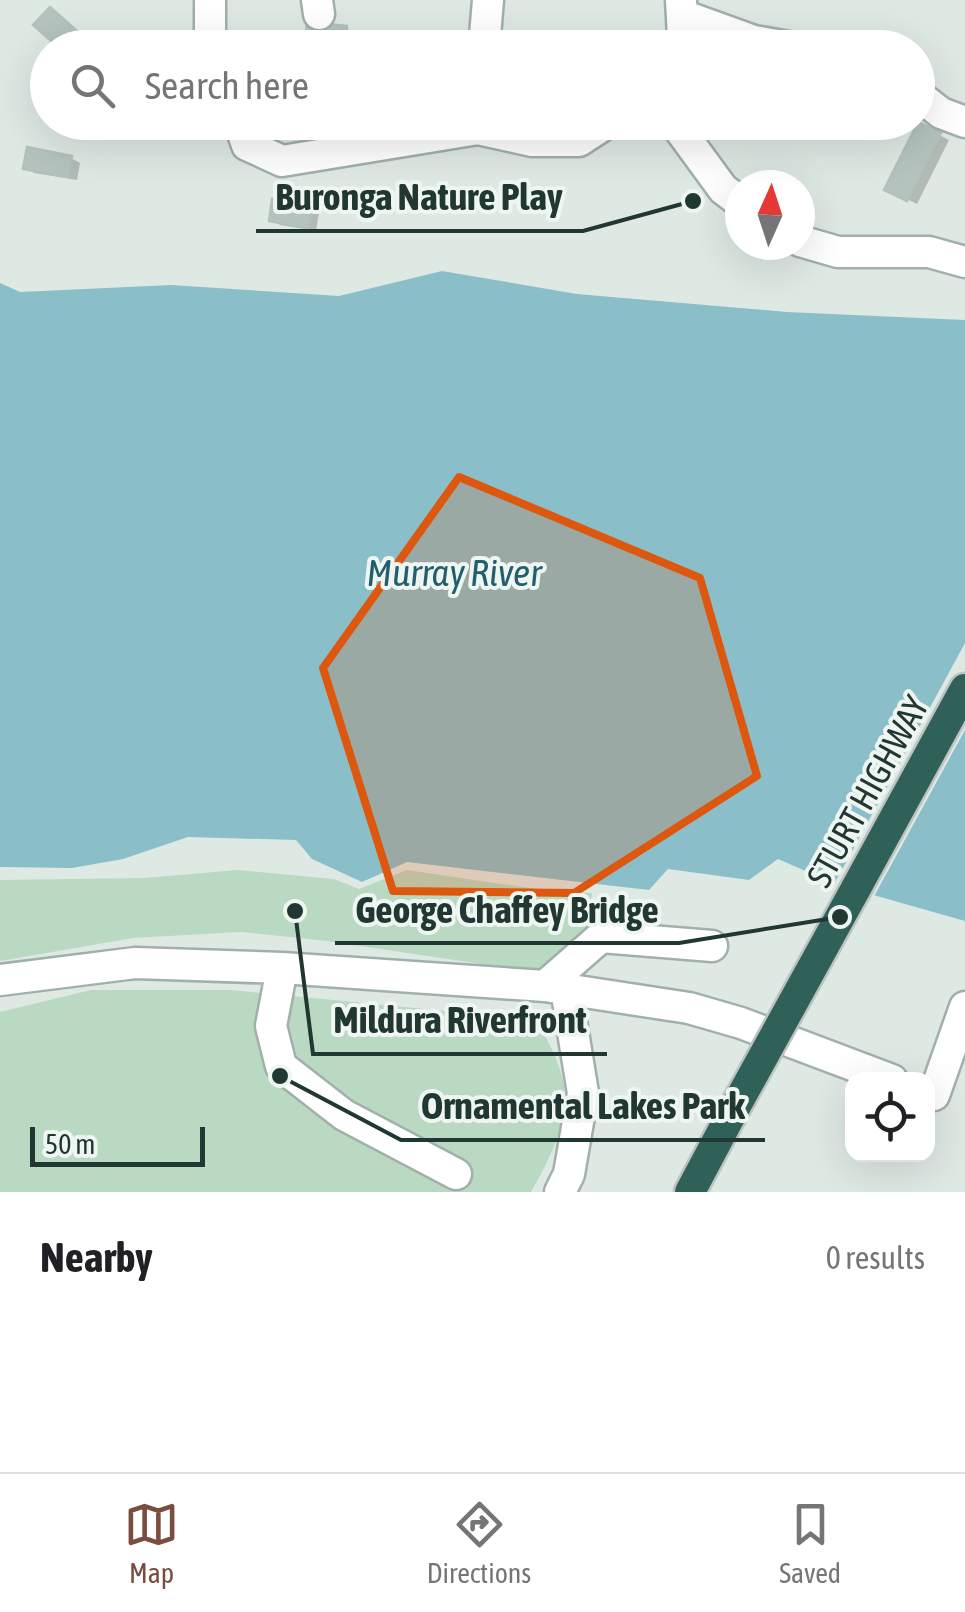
<!DOCTYPE html>
<style>
:root{--surface:#fff;--page:#f6f6f6;--text:#202124;--muted:#757577;--line:#e0e0e0;--accent:#794d3f}
body{margin:0;font-family:"Asap Condensed",sans-serif;background:var(--page);color:var(--text)}
.controls{position:absolute;right:30px;bottom:30px;display:grid;overflow:hidden;border-radius:20px;box-shadow:0 10px 40px #0002}
.controls button{width:90px;height:90px;display:grid;place-items:center;padding:0;border:0;border-bottom:2px solid var(--line);background:var(--surface);color:var(--text);font:50px sans-serif}
.compass{position:absolute;left:725px;top:170px;width:90px;height:90px;border-radius:50%;background:var(--surface);box-shadow:0 10px 40px #0002;rotate:3deg}
.scale{position:absolute;left:30px;bottom:25px;width:175px;box-sizing:border-box;padding-left:10px;border:5px solid #213732;border-top:0;font-size:28px;line-height:35px;white-space:nowrap;color:#213732;-webkit-text-stroke:8px #eff6f2;paint-order:stroke}
.list{margin:0;padding:0;list-style:none}
h2{display:flex;justify-content:space-between;align-items:center;height:130px;margin:0;padding:0 40px;font-size:42px}
h2 small{font-size:32px;font-weight:400;color:var(--muted)}
.icon{flex:none;width:55px;height:55px;fill:none;stroke:currentColor;stroke-width:2;stroke-linecap:round;stroke-linejoin:round}
.map{position:relative;flex:none;width:965px;height:1192px;overflow:hidden}
.search{position:absolute;background:var(--surface);box-shadow:0 10px 40px #0002;left:30px;right:30px;top:30px;height:110px;display:flex;align-items:center;gap:25px;box-sizing:border-box;padding:0 35px;border-radius:55px;color:var(--muted);font-size:38px}
.sheet{height:280px;background:var(--surface)}
nav{display:flex;justify-content:space-around;align-items:center;box-sizing:border-box;height:140px;border-top:2px solid var(--line);background:var(--surface);font-size:28px;color:var(--muted)}
nav a{display:grid;justify-items:center;gap:5px}
nav .on{color:var(--accent)}
.map>svg:first-child{display:block}
</style>
<div class="map">
<svg width="965" height="1192" viewBox="0 0 965 1192">
<rect width="100%" height="100%" fill="#dfe9e4"/>
<path fill="#b9d9c2" d="M237,870L334,879L359,889L407,870L550,891L592,893L583,979L327,941L241,932L133,938L0,961V880L145,878Z
M91,990H230L537,1020C549,1043 567,1075 565,1102C563,1133 546,1166 531,1192H0V1012Z"/>
<path fill="#8abfca" d="M442,271L577,294L787,312L965,320V921L838,885L778,859L749,880L668,869L649,890L407,862L362,882L312,859L296,840L188,837L123,859L72,868L0,867V283L20,292L171,285L339,296Z"/>
<path fill="#dfe9e4" d="M965,643V730L872,900L832,888Z"/>
<path fill="#0003" d="M59,16L91,43L87,48H62Z
M346,29L355,34V48H316L308,43Z
M919,125L949,140L917,204L896,194Z
M71,158L80,163L77,180L34,173L26,168Z
M310,208L319,213L316,231L280,225L272,220Z"/>
<path fill="#b4c3bd" stroke="#b2c2bb" stroke-width="2.5" d="M50,7L84,37L74,48H59L33,25Z
M307,22L347,26L346,48L305,44Z
M918,122L941,133L907,201L884,190Z
M27,147L72,156L68,177L23,169Z
M272,199L311,205L308,228L269,221Z"/>
<g fill="none" stroke-linecap="round" stroke-linejoin="round">
<defs>
<path id="minor" d="M317,0L319,14
M682,15L754,41L795,48
M210,48V0
M484,48L488,0
M678,48L683,37L681,0
M918,95L941,113L965,122
M239,122L247,145L282,161L478,129
M478,122V129L532,141H579L608,122
M674,122L723,189L740,202
M800,241L838,252H929L965,262
M282,968L271,1026L281,1066L344,1115L456,1174
M0,980L135,963L282,968L545,986L689,1008L741,1023L892,1080
M545,986L601,937L712,946
M934,1095L965,1007
M560,1192L569,1174L583,1093L566,989"/>
<path id="highway" d="M855,890L965,689
M690,1192L732,1113"/>
</defs>
<use href="#minor" stroke="#a2b0ab" stroke-width="35"/>
<use href="#highway" stroke="#bcc3c2" stroke-width="35"/>
<use href="#minor" stroke="#fff" stroke-width="30"/>
<use href="#highway" stroke="#306158" stroke-width="30"/>
<defs>
<path id="highway-bridge" d="M732,1113L855,890"/>
</defs>
<use href="#highway-bridge" stroke="#bcc3c2" stroke-width="35" stroke-linecap="butt"/>
<use href="#highway-bridge" stroke="#306158" stroke-width="30"/>
</g>
<path fill="#de570e" fill-opacity="0.2" stroke="#de570e" stroke-width="8" stroke-linejoin="round" d="M459,477L700,578L757,776L574,893L393,891L323,668Z"/>
<g text-anchor="middle" dominant-baseline="central" stroke-width="8" stroke-linejoin="round" paint-order="stroke">
<g font-size="35" fill="#213732" stroke="#eff6f2">
<text transform="translate(867 791) rotate(-61)">STURT HIGHWAY</text>
</g>
<g font-size="38" font-style="italic" fill="#215f6e" stroke="#eff6f2">
<text x="454" y="572">Murray River</text>
</g>
</g>
<path fill="none" stroke="#213732" stroke-width="4" d="M693 201L583 231H256M840 917L679 943H335M295 911L313 1054H607M280 1076L401 1140H765"/>
<g fill="#213732" stroke="#eff6f2" stroke-width="4">
<circle cx="693" cy="201" r="10"/>
<circle cx="840" cy="917" r="10"/>
<circle cx="295" cy="911" r="10"/>
<circle cx="280" cy="1076" r="10"/>
</g>
<g font-size="38" text-anchor="middle" font-weight="bold" fill="#213732" stroke="#eff6f2" stroke-width="8" stroke-linejoin="round" paint-order="stroke">
<text x="419" y="210">Buronga Nature Play</text>
<text x="507" y="923">George Chaffey Bridge</text>
<text x="460" y="1033">Mildura Riverfront</text>
<text x="583" y="1119">Ornamental Lakes Park</text>
</g>
</svg>
<div class="controls">
<button><svg class="icon" aria-label="locate" viewBox="0 0 24 24"><circle cx="12" cy="12" r="6"/><path d="M12 2v4M12 18v4M2 12h4M18 12h4"/></svg></button>
</div>
<svg class="compass" viewBox="-18 -18 36 36"><path d="M0-13l5 13h-10z" fill="#e53935"/><path d="M0 13l5-13h-10z" fill="#757577"/></svg>
<div class="scale">50 m</div>
<div class="search"><svg class="icon" aria-label="search" viewBox="0 0 24 24"><circle cx="10" cy="10" r="6"/><path d="M15 15l6 6"/></svg>Search here</div>
</div>
<section class="sheet">
<h2>Nearby<small>0 results</small></h2>
<ul class="list">
</ul>
</section>
<nav>
<a class="on"><svg class="icon" aria-label="map" viewBox="0 0 24 24"><path d="M3 6l6-2 6 2 6-2v14l-6 2-6-2-6 2zM9 4v14M15 6v14"/></svg>Map</a>
<a><svg class="icon" aria-label="directions" viewBox="0 0 24 24"><path d="M12 3l9 9-9 9-9-9zM9 14v-3h6M13 9l2 2-2 2"/></svg>Directions</a>
<a><svg class="icon" aria-label="saved" viewBox="0 0 24 24"><path d="M7 4h10v16l-5-4-5 4z"/></svg>Saved</a>
</nav>
